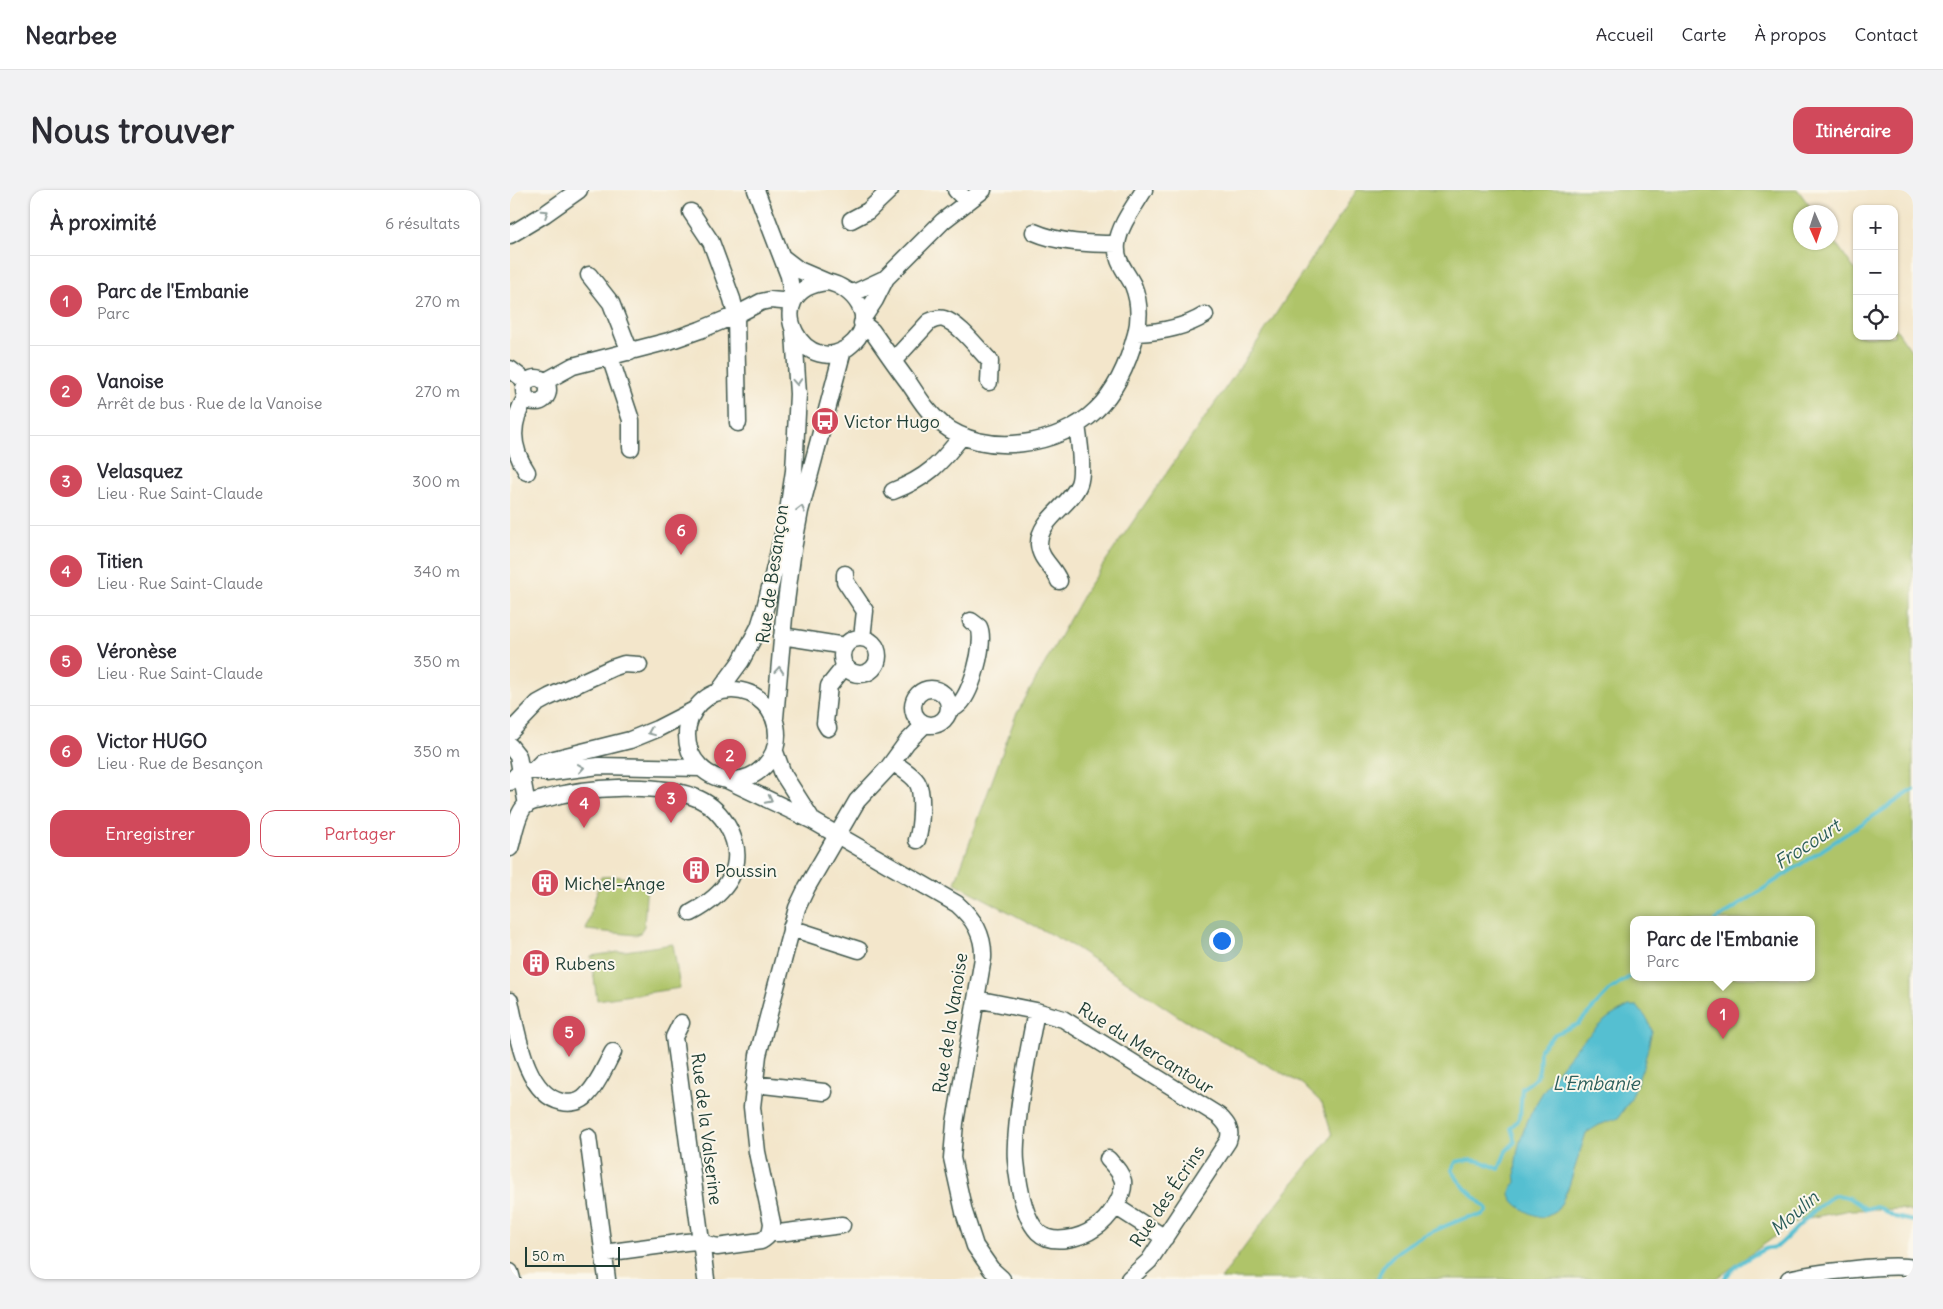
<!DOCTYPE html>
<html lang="fr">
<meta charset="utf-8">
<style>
:root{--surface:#fff;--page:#f2f2f3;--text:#2b2b33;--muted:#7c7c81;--line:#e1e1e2;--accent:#d1495b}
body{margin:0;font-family:Delius,sans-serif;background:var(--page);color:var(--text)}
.controls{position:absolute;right:15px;top:15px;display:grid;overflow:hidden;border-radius:10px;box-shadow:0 1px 4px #0004}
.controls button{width:45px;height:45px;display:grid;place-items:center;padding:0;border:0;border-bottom:1px solid var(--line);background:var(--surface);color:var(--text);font:25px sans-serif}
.compass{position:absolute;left:1283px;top:15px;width:45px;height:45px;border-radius:50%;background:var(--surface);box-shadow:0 1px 4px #0004;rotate:177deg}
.scale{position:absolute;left:15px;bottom:12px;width:95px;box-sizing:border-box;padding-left:5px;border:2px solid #1f3d34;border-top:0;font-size:14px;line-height:18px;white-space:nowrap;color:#1f3d34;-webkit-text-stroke:4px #fbf7ec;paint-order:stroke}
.you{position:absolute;left:711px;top:750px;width:18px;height:18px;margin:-12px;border:4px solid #fff;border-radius:50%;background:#1a73e8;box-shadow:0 0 0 8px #1a73e833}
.badge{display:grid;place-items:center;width:32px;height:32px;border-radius:50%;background:var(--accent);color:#fff;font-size:16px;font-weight:700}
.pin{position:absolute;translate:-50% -41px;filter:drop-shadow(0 1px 2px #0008)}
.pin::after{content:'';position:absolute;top:26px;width:18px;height:15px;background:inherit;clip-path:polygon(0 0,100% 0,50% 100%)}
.popup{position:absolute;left:1120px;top:726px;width:185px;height:65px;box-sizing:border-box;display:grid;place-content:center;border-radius:10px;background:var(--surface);filter:drop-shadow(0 1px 4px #0005);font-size:16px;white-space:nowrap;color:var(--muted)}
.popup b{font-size:19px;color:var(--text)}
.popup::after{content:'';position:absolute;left:50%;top:100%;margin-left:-10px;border:10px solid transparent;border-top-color:var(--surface)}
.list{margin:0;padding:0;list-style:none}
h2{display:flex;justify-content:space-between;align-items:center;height:65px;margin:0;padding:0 20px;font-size:21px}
h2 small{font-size:16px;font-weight:400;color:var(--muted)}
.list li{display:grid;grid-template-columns:32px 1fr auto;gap:15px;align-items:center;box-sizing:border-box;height:90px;padding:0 20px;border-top:1px solid var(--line)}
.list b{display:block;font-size:19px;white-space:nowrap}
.list p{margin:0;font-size:16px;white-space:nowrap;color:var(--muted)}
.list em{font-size:16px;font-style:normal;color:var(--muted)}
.actions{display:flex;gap:10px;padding:15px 20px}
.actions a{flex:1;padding:11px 0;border:1px solid var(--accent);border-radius:15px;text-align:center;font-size:18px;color:var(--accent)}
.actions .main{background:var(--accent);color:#fff}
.icon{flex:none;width:28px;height:28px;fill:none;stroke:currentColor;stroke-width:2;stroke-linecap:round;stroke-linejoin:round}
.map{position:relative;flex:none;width:1403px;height:1089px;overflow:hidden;border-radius:15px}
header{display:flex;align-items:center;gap:30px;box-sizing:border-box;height:70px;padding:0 25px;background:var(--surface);border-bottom:1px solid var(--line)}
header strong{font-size:24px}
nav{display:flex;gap:28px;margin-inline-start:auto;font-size:18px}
.intro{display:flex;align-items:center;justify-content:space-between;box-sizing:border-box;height:120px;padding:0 30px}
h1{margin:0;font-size:35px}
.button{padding:12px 22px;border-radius:15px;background:var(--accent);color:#fff;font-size:18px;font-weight:700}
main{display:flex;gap:30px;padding:0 30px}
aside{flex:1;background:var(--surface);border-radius:15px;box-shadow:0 1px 4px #0004}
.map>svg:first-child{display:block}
</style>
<header>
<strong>Nearbee</strong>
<nav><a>Accueil</a><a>Carte</a><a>À propos</a><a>Contact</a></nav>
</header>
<div class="intro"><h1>Nous trouver</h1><a class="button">Itinéraire</a></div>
<main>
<aside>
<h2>À proximité<small>6 résultats</small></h2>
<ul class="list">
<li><span class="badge">1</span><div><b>Parc de l'Embanie</b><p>Parc</p></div><em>270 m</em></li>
<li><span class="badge">2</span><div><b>Vanoise</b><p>Arrêt de bus · Rue de la Vanoise</p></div><em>270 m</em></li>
<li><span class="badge">3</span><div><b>Velasquez</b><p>Lieu · Rue Saint-Claude</p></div><em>300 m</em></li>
<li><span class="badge">4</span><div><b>Titien</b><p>Lieu · Rue Saint-Claude</p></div><em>340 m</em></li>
<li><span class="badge">5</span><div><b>Véronèse</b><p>Lieu · Rue Saint-Claude</p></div><em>350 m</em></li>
<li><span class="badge">6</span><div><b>Victor HUGO</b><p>Lieu · Rue de Besançon</p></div><em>350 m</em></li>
</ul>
<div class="actions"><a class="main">Enregistrer</a><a>Partager</a></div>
</aside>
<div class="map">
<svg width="1403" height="1089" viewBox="0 0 1403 1089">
<rect width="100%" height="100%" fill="#fbf7ec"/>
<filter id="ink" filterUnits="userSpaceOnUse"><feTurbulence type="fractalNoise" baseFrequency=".02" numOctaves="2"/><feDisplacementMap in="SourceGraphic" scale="10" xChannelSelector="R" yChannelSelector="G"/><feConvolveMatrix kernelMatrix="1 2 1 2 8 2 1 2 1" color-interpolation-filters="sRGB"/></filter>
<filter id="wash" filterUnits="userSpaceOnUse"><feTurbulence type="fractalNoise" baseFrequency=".0096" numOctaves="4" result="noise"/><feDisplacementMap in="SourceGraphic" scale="20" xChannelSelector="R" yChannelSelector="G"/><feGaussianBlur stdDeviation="1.12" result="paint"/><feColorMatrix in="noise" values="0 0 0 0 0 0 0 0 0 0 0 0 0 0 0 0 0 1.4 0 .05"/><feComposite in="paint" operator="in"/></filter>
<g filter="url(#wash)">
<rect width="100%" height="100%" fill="#f3e6cb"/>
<path fill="#afc469" stroke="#67804e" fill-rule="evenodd" d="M847,0H1288L1304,22H1290V52H1320L1321,46L1347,83V146H1384V136L1403,163V1022L1390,1019L1340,1020L1288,1030L1206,1089H711L761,1021L822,945L812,913L792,894L674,830L566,758L445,693L506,525L577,398L750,148ZM1124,730H1302V788H1124Z
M104,686L137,691L134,736L130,743L126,745L76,740L91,687Z
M163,754L170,798L87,810L81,766Z"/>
<path fill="#55bfd1" stroke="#3a7e82" d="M1119,816H1127L1138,830L1142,841L1134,874L1121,909L1108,928L1089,935L1076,943L1059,996L1051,1014L1048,1019L1034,1027C1024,1027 999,1014 1000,1002C1001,999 1005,994 1006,992C999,936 1053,866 1093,832C1100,825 1111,821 1119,816Z"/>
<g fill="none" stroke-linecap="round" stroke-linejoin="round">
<path stroke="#55bfd1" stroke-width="4" d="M1206,730L1403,600
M868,1089C875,1058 929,1038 955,1028C965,1025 968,1029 977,1021L976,1018L955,998L945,986L942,980L946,972C963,967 974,972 989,979L996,961L1005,952L1001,938L1010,927L1012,898C1033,886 1029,880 1030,859L1045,844L1068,834L1100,800L1124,784
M1214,1089C1225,1075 1239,1067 1255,1059C1259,1057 1265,1059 1269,1055C1281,1045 1311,1010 1324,1006C1335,1003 1348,1013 1356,1019L1366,1016L1385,1027L1403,1031"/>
</g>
</g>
<g filter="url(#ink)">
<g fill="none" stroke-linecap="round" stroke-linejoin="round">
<defs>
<path id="minor" d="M446,0L457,11
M181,22L201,52L222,109L226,125L228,233
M341,30L358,21L380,0
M524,42C549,53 580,54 607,54
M0,45L35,24L69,0
M272,67L289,80L317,92
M79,85L101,113L120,162
M317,92C344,97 367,128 344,152C297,199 243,100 317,92Z
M341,103L348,101L376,88
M353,128L365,110L376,88L433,31L473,0
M352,133L362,141C374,158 386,176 399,193C409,208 418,223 432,234C474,268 550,256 586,220C606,201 619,170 626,144C630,128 629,110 623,95C616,81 605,71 607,54C610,34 624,17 634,0
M627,143C651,142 674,138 695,125
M100,167L121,230V258
M383,171L419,132C423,130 428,127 434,129C450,134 468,159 480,171L479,192
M0,179L17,192
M14 200a12 12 0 1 1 24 0a12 12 0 1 1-24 0Z
M34,192L63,176L159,151L190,140L226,125L251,112L260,110L283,112L279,86L246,0
M16,207C0,233 0,256 17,282
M383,301C417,288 430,274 452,246
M335,384V391L355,421L352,448
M549,391C544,377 530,370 529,354C529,329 561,315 569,294C574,280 569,250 567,235
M272,446L335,456
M332 466a18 18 0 1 1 36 0a18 18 0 1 1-36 0Z
M403 517a18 18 0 1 1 36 0a18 18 0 1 1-36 0Z
M177 545a45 45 0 1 1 90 0a45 45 0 1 1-90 0Z
M209,501L231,471L249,437L255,418L277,328L284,281L288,204L284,143
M439,518C441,518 445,518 447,516C461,507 476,452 469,437L461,431
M265,528L274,427L283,359L290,321L333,160
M318,538L315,533L319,496L335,476
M0,542L28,513L39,507L102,478L114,474L129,475
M0,556L8,566L17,615
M265,562L273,584L303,631
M383,572C390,578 402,584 407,592C414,603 411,638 407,650
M24,580L32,572L120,550L147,539L184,520
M215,589L303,631L447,714C464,729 474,745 473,768L445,933L442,968L454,1022L465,1056L481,1079L492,1089
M0,592L8,584L24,580L36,583L89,576L191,578
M0,658C4,646 6,624 16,615C20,612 29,610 34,609C74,597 150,591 189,609C202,615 211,624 218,637C240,676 215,705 181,723
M281,738L349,760
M466,809L526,821L553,829L709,926C717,934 722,940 718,951L639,1071L619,1089
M0,811C7,842 15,904 52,912C61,914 71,912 77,905C89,893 95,876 103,862
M526,821C519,860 510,900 507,940C506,951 505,960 506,971C508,991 513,1027 528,1042C542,1056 571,1048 585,1038C598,1030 615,1006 613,991C611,982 604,976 598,969
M171,833L164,847L196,1089
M244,894L314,902
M78,947L97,1089
M605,1016L655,1048
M261,1042L269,1043L332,1035
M94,1063L176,1052L187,1051L207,1057L251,1051C260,1046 261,1042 262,1033L247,962L242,917L248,865L287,718L297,697L347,611L378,578L397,552L415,534
M0,1082L2,1089
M1279,1089C1301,1083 1383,1073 1403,1078"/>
</defs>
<use href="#minor" stroke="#3f564b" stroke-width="19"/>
<use href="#minor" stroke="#fff" stroke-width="16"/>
</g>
<defs><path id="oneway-chevron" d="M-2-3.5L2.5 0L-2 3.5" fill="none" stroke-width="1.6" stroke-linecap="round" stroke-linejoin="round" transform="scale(1.25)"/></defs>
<g stroke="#8f9e9a">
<use href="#oneway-chevron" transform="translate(35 23) rotate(-33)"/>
<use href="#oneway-chevron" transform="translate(287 192) rotate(86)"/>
<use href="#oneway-chevron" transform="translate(291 319) rotate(-76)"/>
<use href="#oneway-chevron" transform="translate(269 480) rotate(-85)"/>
<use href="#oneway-chevron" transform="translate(141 542) rotate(158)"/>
<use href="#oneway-chevron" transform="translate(71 578) rotate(-8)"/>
<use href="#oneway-chevron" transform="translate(259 610) rotate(27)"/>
</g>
</g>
<defs>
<symbol id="bus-disc" viewBox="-11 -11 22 22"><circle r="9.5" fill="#d1495b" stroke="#fbf7ec"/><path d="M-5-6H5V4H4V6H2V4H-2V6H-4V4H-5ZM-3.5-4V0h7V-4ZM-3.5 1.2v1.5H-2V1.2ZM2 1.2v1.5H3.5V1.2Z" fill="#fff"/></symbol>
<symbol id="building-disc" viewBox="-11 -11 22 22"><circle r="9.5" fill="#d1495b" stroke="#fbf7ec"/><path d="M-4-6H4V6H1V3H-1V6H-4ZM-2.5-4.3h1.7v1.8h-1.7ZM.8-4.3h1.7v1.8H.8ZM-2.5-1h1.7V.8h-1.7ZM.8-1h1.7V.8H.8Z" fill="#fff"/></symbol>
</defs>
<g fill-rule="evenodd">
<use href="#bus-disc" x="299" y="215" width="32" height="32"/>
<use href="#building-disc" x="170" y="664" width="32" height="32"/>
<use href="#building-disc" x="19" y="677" width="32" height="32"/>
<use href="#building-disc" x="10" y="757" width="32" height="32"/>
</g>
<g text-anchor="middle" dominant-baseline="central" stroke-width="4" stroke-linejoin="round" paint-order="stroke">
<g font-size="18" fill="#1f3d34" stroke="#fbf7ec" text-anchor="start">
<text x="334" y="231">Victor Hugo</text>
<text x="205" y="680">Poussin</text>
<text x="54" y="693">Michel-Ange</text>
<text x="45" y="773">Rubens</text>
</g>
<g font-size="18" fill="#1f3d34" stroke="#fbf7ec">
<text transform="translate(262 384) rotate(-82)">Rue de Besançon</text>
<text transform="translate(440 833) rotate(-81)">Rue de la Vanoise</text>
<text transform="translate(636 858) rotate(32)">Rue du Mercantour</text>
<text transform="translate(197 939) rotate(83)">Rue de la Valserine</text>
<text transform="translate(657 1006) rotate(-56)">Rue des Écrins</text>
</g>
<g font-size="19" font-style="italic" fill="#2c5e5b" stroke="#fbf7ec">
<text transform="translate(1297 654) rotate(-33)">Frocourt</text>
<text x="1086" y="893">L'Embanie</text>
<text transform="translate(1284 1023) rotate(-41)">Moulin</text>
</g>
</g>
</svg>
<div class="controls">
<button>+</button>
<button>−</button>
<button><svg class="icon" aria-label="locate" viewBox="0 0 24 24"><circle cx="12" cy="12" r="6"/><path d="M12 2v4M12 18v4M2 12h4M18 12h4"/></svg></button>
</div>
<svg class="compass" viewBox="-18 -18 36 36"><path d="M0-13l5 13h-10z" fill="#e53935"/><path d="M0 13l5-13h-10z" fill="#7c7c81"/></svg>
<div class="scale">50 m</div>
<div class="you"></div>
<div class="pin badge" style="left:1213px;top:849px">1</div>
<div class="popup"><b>Parc de l'Embanie</b>Parc</div>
<div class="pin badge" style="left:220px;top:590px">2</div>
<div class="pin badge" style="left:161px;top:633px">3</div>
<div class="pin badge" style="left:74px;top:638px">4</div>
<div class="pin badge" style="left:59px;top:867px">5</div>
<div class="pin badge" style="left:171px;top:365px">6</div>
</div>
</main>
